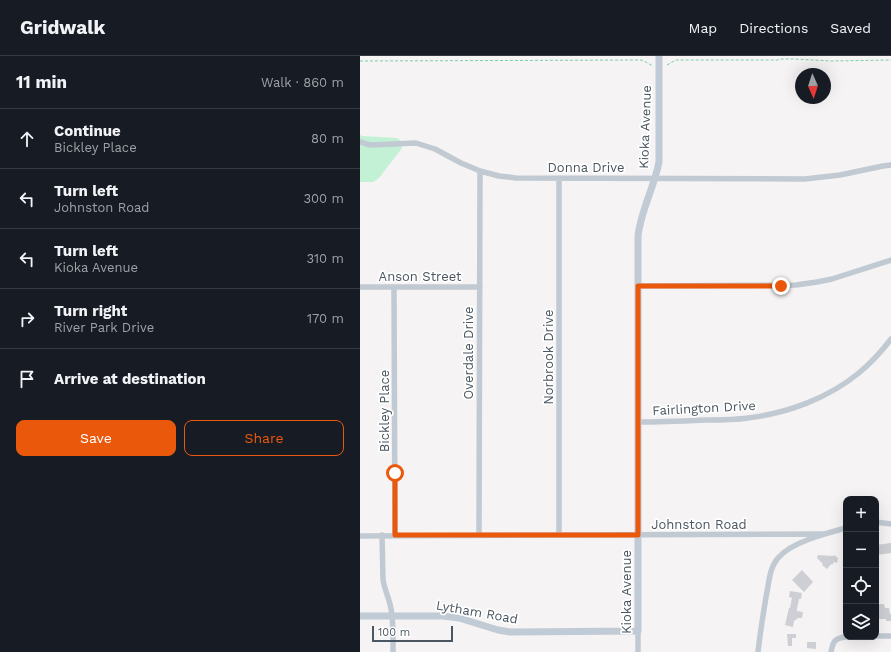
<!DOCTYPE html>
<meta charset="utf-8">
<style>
:root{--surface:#171b24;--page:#242831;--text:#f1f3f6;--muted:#9ea1a6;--line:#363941;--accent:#ea580c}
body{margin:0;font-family:"Work Sans",sans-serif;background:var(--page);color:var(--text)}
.controls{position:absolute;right:12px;bottom:12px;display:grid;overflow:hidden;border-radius:8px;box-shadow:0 4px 16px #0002}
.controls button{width:36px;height:36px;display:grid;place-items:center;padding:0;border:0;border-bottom:1px solid var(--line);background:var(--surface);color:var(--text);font:20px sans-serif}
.compass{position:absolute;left:435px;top:12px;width:36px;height:36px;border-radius:50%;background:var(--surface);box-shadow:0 4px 16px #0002;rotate:177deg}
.scale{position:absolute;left:12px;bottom:10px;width:81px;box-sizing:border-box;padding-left:4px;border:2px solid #4a5661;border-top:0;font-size:11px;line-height:14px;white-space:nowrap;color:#4a5661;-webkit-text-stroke:3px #fff;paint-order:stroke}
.stop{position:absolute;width:12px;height:12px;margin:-9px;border:3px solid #ea580c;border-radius:50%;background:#fff}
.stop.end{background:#ea580c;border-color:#fff;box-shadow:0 1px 4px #0008}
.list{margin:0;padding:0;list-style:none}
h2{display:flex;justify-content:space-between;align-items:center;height:52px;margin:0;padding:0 16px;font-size:17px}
h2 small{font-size:13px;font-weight:400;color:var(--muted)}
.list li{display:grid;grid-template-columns:26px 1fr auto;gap:12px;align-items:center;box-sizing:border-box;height:60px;padding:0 16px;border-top:1px solid var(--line)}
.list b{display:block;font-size:15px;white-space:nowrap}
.list p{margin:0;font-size:13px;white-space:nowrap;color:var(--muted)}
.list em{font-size:13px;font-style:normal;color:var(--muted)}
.actions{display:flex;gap:8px;padding:12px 16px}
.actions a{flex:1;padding:9px 0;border:1px solid var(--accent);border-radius:8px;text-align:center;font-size:14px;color:var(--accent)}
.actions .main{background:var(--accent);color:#fff}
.icon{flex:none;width:22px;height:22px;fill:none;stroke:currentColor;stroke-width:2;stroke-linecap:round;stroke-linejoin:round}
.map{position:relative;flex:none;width:531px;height:596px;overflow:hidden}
header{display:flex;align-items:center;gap:24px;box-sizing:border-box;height:56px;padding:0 20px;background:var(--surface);border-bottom:1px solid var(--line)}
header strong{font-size:19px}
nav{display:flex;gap:22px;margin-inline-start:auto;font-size:14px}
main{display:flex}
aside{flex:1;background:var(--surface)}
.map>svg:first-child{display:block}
</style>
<header>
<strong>Gridwalk</strong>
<nav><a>Map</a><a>Directions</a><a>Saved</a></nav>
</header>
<main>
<aside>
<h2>11 min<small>Walk · 860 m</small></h2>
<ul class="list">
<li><svg class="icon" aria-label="ahead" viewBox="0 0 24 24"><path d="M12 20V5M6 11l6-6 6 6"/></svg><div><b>Continue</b><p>Bickley Place</p></div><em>80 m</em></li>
<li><svg class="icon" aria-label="left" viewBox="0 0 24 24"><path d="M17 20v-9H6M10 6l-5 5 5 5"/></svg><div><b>Turn left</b><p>Johnston Road</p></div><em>300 m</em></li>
<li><svg class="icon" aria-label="left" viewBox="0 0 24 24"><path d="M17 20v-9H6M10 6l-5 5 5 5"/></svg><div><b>Turn left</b><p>Kioka Avenue</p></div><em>310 m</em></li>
<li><svg class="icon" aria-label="right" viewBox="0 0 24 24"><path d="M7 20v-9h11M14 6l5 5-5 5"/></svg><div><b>Turn right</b><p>River Park Drive</p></div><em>170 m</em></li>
<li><svg class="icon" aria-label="arrive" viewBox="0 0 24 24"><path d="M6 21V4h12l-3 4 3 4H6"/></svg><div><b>Arrive at destination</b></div></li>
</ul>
<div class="actions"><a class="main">Save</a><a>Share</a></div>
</aside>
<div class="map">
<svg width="531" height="596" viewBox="0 0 531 596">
<rect width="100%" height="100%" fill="#f5f3f3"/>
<path fill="#c3f1d5" d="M0,79L2,80L37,82L41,85L42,92L19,122L13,126H0Z"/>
<path fill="#cdcfd5" d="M531,487V497L516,499V489Z
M458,499L473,500L474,499L478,502L477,507L474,506L472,509L471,508L467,513L462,509L463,508L457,502Z
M442,514L453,526L444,536L432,524Z
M430,535L442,537L441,543H439L437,553V555L443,556L442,562H438L434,565L433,571L425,569L429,552H430L432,542L429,541Z
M516,548H524L525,552H529L530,558H531V565H526V563H519L518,558H516Z
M427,578H436V582H432V590H428Z
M447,586H456V593L447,592Z"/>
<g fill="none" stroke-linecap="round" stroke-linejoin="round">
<path stroke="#7ad0a6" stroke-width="1" stroke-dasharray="3 2" stroke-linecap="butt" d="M0,5L281,4L286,6L291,9H292
M307,9L316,4H417L422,3H434L471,5L531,4"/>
<path stroke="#c1cad2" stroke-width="5.5" d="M0,86L10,89L56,87L75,93L101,107L120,115L139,120L156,122L445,123L480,119L523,110L531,109
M199,122V479
M278,230L436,229L457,226L472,223L531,204
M0,231H120
M34,231L35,479
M278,366C300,366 323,365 345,364C359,364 374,364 388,362C428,357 469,342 500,316C512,306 522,295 531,283
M516,466L531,468
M22,479L23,523C24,532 28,540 30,548C34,563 33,580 33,596
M119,479L120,115
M0,480L463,478
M278,575V596
M516,580H531
M398,596C400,578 403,559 406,541C409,528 409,511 419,501C432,486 467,477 486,472
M471,596C473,585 475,582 486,581"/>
<path stroke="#c1cbd6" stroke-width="7" d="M0,560H83L99,562L138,574L150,576L278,575V180C281,154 294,132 299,106V0"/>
</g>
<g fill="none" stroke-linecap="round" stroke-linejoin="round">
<path stroke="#ea580c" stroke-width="5" d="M35,417V479H278V230H421"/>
</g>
<g text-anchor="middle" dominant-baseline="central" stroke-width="3.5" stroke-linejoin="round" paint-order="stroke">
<g font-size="13" fill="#4a5661" stroke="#fff">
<text transform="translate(285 71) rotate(-88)">Kioka Avenue</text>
<text x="226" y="111">Donna Drive</text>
<text x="60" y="220">Anson Street</text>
<text transform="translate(108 297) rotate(-90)">Overdale Drive</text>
<text transform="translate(188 301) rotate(-90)">Norbrook Drive</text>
<text transform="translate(344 352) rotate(-3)">Fairlington Drive</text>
<text transform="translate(24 355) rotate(-90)">Bickley Place</text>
<text x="339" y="468">Johnston Road</text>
<text transform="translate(266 536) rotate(-90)">Kioka Avenue</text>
<text transform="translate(117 556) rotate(10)">Lytham Road</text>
</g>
</g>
</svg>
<div class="controls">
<button>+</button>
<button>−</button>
<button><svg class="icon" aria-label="locate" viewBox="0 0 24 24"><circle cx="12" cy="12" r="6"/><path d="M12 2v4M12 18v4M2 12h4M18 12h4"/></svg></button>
<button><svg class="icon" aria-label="layers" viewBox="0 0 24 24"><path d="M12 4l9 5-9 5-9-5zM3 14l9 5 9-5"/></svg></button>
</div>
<svg class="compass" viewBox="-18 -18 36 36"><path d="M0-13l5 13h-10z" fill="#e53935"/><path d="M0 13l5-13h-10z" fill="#9ea1a6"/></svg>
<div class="scale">100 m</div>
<div class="stop" style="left:35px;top:417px"></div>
<div class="stop end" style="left:421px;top:230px"></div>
</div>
</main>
